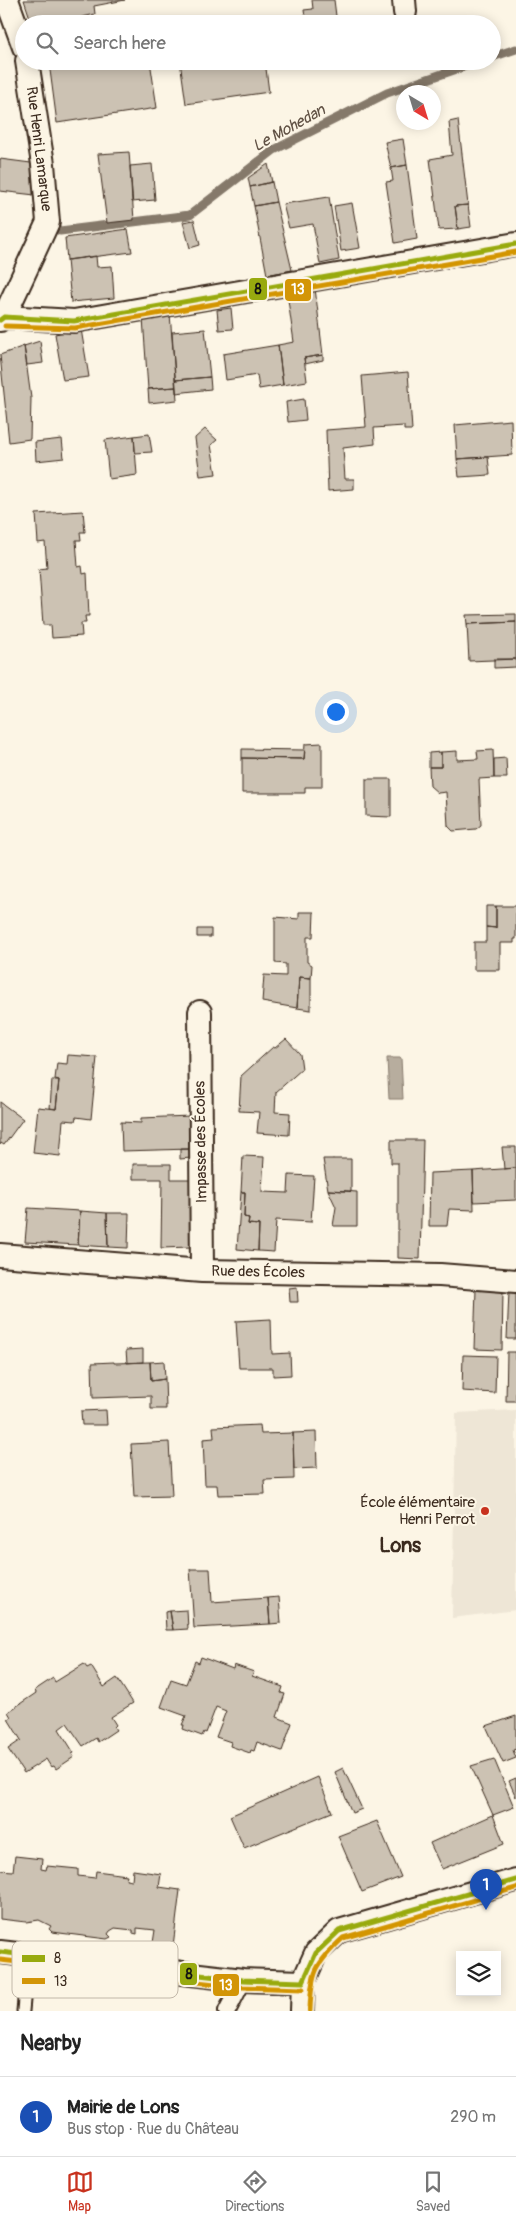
<!DOCTYPE html>
<meta charset="utf-8">
<style>
:root{--surface:#fff;--page:#f2f2f2;--text:#222;--muted:#767676;--line:#e0e0e0;--accent:#c8321e}
body{margin:0;font-family:Pangolin,sans-serif;background:var(--page);color:var(--text)}
.controls{position:absolute;right:15px;bottom:15px;display:grid;overflow:hidden;border-radius:0px;box-shadow:0 2px 12px #0003}
.controls button{width:45px;height:45px;display:grid;place-items:center;padding:0;border:0;border-bottom:1px solid var(--line);background:var(--surface);color:var(--text);font:25px sans-serif}
.compass{position:absolute;left:396px;top:85px;width:45px;height:45px;border-radius:50%;background:var(--surface);box-shadow:0 2px 12px #0003;rotate:142deg}
.you{position:absolute;left:335px;top:711px;width:18px;height:18px;margin:-12px;border:4px solid #fff;border-radius:50%;background:#1a73e8;box-shadow:0 0 0 8px #1a73e833}
.badge{display:grid;place-items:center;width:32px;height:32px;border-radius:50%;background:var(--accent);color:#fff;font-size:16px;font-weight:700}
.pin{position:absolute;translate:-50% -41px;filter:drop-shadow(0 1px 2px #0008)}
.pin::after{content:'';position:absolute;top:26px;width:18px;height:15px;background:inherit;clip-path:polygon(0 0,100% 0,50% 100%)}
.list{margin:0;padding:0;list-style:none}
h2{display:flex;justify-content:space-between;align-items:center;height:65px;margin:0;padding:0 20px;font-size:21px}
h2 small{font-size:16px;font-weight:400;color:var(--muted)}
.list li{display:grid;grid-template-columns:32px 1fr auto;gap:15px;align-items:center;box-sizing:border-box;height:80px;padding:0 20px;border-top:1px solid var(--line)}
.list b{display:block;font-size:19px;white-space:nowrap}
.list p{margin:0;font-size:16px;white-space:nowrap;color:var(--muted)}
.list em{font-size:16px;font-style:normal;color:var(--muted)}
.icon{flex:none;width:28px;height:28px;fill:none;stroke:currentColor;stroke-width:2;stroke-linecap:round;stroke-linejoin:round}
.map{position:relative;flex:none;width:516px;height:2011px;overflow:hidden}
.search{position:absolute;background:var(--surface);box-shadow:0 2px 12px #0003;left:15px;right:15px;top:15px;height:55px;display:flex;align-items:center;gap:12px;box-sizing:border-box;padding:0 18px;border-radius:28px;color:var(--muted);font-size:19px}
.sheet{height:145px;background:var(--surface)}
nav{display:flex;justify-content:space-around;align-items:center;box-sizing:border-box;height:70px;border-top:1px solid var(--line);background:var(--surface);font-size:14px;color:var(--muted)}
nav a{display:grid;justify-items:center;gap:2px}
nav .on{color:var(--accent)}
.map>svg:first-child{display:block}
</style>
<div class="map">
<svg width="516" height="2011" viewBox="0 0 516 2011">
<rect width="100%" height="100%" fill="#fcf5e5"/>
<filter id="ink" filterUnits="userSpaceOnUse"><feTurbulence type="fractalNoise" baseFrequency=".02" numOctaves="2"/><feDisplacementMap in="SourceGraphic" scale="10" xChannelSelector="R" yChannelSelector="G"/><feConvolveMatrix kernelMatrix="1 2 1 2 8 2 1 2 1" color-interpolation-filters="sRGB"/></filter>
<g filter="url(#ink)">
<path fill="#eee6d6" d="M516,1410V1610L452,1618L456,1413Z"/>
<path fill="#b7ad9e" stroke="#85796b" d="M387,1058H401L403,1099H389Z"/>
<g fill="none" stroke-linecap="round" stroke-linejoin="round">
<path stroke="#85796b" stroke-width="9" d="M492,57L516,49
M60,231L190,215L274,150L387,93L480,61"/>
</g>
<path fill="#ccc2b3" stroke="#3b2a1e" d="M24,0H125L94,6L95,14L54,24H32Z
M312,0H334L337,24H306L304,10L313,9Z
M60,61H150L157,108L57,123L50,70Z
M180,61H265L269,92L186,104Z
M458,120L468,205L455,206L458,229L439,230L430,159L452,155L449,122Z
M403,139L407,165L391,168L385,142Z
M129,152L134,220L107,223L98,154Z
M0,159L31,163L35,195L0,191Z
M152,164L155,200L132,202L130,166Z
M268,164L272,182L250,187L248,178Z
M407,165L417,239L395,243L386,182L393,181L391,168Z
M272,182L276,202L254,206L250,187Z
M329,197L339,260L320,264L313,224L289,228L283,204Z
M276,202L292,270L267,275L254,206Z
M352,203L360,248L341,251L334,206Z
M468,205L471,227L458,229L455,206Z
M194,220L200,245L190,248L183,222Z
M128,229L132,252L67,260L65,238Z
M96,256L97,267L112,266L114,298L71,302L67,260Z
M315,288L323,355L304,358L307,381L283,385L278,345L294,342L287,293Z
M231,308L233,329L219,330L217,310Z
M170,314L176,387L148,389L143,318Z
M81,329L89,377L63,380L55,334Z
M205,329L210,377L175,380L172,332Z
M40,341L43,363L27,365L24,346Z
M278,345L283,385L259,389L257,375L226,380L223,354Z
M24,346L31,398L30,439L9,442L0,355Z
M323,355V360L305,364L304,358Z
M408,372L412,430H404V426L374,428L375,444L343,448L345,479H354V489L328,491L326,430L366,427L362,376Z
M210,377L211,389L176,393L175,380Z
M176,387L177,400L149,403L148,389Z
M304,399L306,420L288,422L286,402Z
M511,420L512,455L457,459L455,425Z
M205,429L217,440L211,445L216,474L200,476L195,438Z
M149,434L152,452L135,453L134,436Z
M134,436L137,475L109,479L105,440Z
M62,439L64,458L36,461L35,442Z
M488,457L490,475L459,477L457,459Z
M83,511L85,532H80L81,540H76L78,567L82,566L83,574L87,573L89,616H85L86,623H81L82,636L52,638L51,625H43L39,569L47,568L45,542L38,543L36,514Z
M516,614V622L467,624L466,615Z
M516,622V659L469,661L467,624Z
M494,659H516V667L494,668Z
M322,743V787H305V793H242V758L304,759L305,744Z
M242,749L305,750L304,759L242,758Z
M493,750L494,778L479,779L481,825L476,829L453,831L448,826L446,792L438,793L430,786L429,767H441V752L457,751V760L478,759L477,751Z
M441,752V767H429V753Z
M506,758L507,778H494V759Z
M366,779H391V817L366,816Z
M486,906H496V928L486,927Z
M496,906H516V939H514V943H500V970H474V942H486V927L496,928Z
M299,912H314L313,937H307V962L312,965L311,978L299,977L297,1008L262,1002L264,975L286,976V964L275,963V917L299,919Z
M197,929H211V937H197Z
M299,977L311,978V1010L297,1008Z
M286,1039L300,1054L302,1069L276,1092L275,1112L290,1113L289,1135L257,1133L259,1112L239,1111L241,1076L273,1047L275,1048Z
M68,1055L97,1057L91,1119L76,1117L75,1121L63,1120L60,1156L33,1153L38,1107L56,1109L59,1080L55,1079L57,1063L67,1064Z
M52,1080H59L56,1109L50,1108Z
M0,1102L23,1119L4,1145L1,1143L0,1145Z
M190,1116L191,1149L122,1151L121,1122L141,1123V1118Z
M391,1140H423L420,1259L398,1258V1163H391Z
M502,1147H516V1168L504,1169Z
M180,1149H191V1158L180,1159Z
M243,1156L264,1157L262,1192L288,1193L289,1175L314,1176L311,1222L276,1220L274,1252L258,1251L259,1225L248,1224L249,1218L244,1217L245,1192H241Z
M323,1159H351V1191L328,1190Z
M133,1164H171V1179H191V1247L161,1248L162,1179H133Z
M516,1168V1200L474,1202L473,1171Z
M473,1171L474,1210L449,1209L447,1226H429L430,1173Z
M328,1190L357,1192V1226H333L336,1207Z
M241,1192H245L244,1217L249,1218L248,1224L259,1225L258,1251L237,1249Z
M28,1208L80,1211L78,1245L25,1242Z
M80,1211L107,1213L108,1247L78,1245Z
M107,1213H129L128,1248L108,1247Z
M297,1287L298,1302H290L289,1288Z
M476,1289L503,1290L502,1350L474,1349Z
M509,1291H516V1339H507Z
M271,1319L272,1354L290,1353L291,1375L273,1376V1368H239L236,1321Z
M143,1349V1362L127,1363L126,1350Z
M507,1352H516V1401H506Z
M463,1355L496,1356L495,1393L462,1391Z
M164,1361L165,1379L151,1381L150,1362Z
M114,1362V1363L150,1362L151,1381L165,1379L166,1409H151V1396L93,1398L92,1363Z
M106,1410L107,1425H82L81,1411Z
M260,1425L261,1434L293,1433L294,1479L264,1480L265,1494L218,1495L217,1485H205L203,1439L214,1438L213,1427Z
M316,1432L317,1468L294,1469L293,1433Z
M169,1442L172,1496L134,1497L131,1444Z
M190,1569H210L212,1602L268,1598L270,1624L194,1628Z
M279,1597L281,1623L270,1624L268,1598Z
M187,1610L188,1629L173,1630L170,1611Z
M170,1611L173,1630H166L165,1612Z
M201,1657L233,1669L234,1665L254,1672L252,1676L283,1687L281,1693L285,1694L277,1717L292,1723L282,1751L257,1742L254,1751L251,1750L250,1753L230,1746L231,1742L216,1737L226,1711L216,1707L206,1733L204,1732L202,1736L183,1729L184,1725H182L186,1716L161,1707L171,1679L186,1684L195,1661L199,1663Z
M84,1664L87,1668L91,1666L104,1687L117,1678L133,1703L111,1717L116,1725L114,1727L116,1730L98,1742L96,1738L83,1746L67,1723L59,1729L74,1753L72,1754L74,1757L56,1769L54,1766L51,1767L46,1759L24,1773L8,1749L21,1740L8,1719L11,1717L8,1712L36,1693L35,1690L53,1678L55,1682Z
M516,1716V1749L513,1750L516,1758L503,1763L486,1726Z
M494,1759L514,1807L493,1815L471,1766Z
M343,1768L362,1809L352,1813L335,1772Z
M318,1777L332,1812L244,1848L230,1816Z
M516,1778V1797L509,1781Z
M493,1815L504,1844L442,1869L430,1843Z
M377,1821L401,1877L362,1892L338,1836Z
M15,1856L42,1859L41,1869L46,1870L47,1866L78,1869V1876L95,1878L96,1871L127,1875L126,1879L132,1880L133,1870L161,1874L159,1887L180,1890L173,1946L153,1943L155,1930L137,1928V1934L133,1933V1930L115,1928L110,1931L108,1934L111,1937L107,1939L52,1932L49,1929L51,1926L39,1920L26,1922L0,1919V1870L13,1871Z"/>
<g fill="none" stroke-linecap="round" stroke-linejoin="round">
<defs>
<path id="service" d="M23,2011L28,1955"/>
<path id="pedestrian" d="M227,2011L243,1980"/>
<path id="minor" d="M7,0L24,47
M404,0L405,12
M4,317L48,222L43,164L27,61
M0,320L4,317L74,321L516,244
M200,1012L202,1271
M0,1255L202,1271L440,1275L516,1281
M0,1952L243,1980L303,1982
M302,2011L303,1982L316,1953L339,1931L516,1880"/>
</defs>
<use href="#service" stroke="#3b2a1e" stroke-width="15"/>
<use href="#pedestrian" stroke="#3b2a1e" stroke-width="20"/>
<use href="#minor" stroke="#3b2a1e" stroke-width="26"/>
<use href="#service" stroke="#fcf5e5" stroke-width="11"/>
<use href="#pedestrian" stroke="#fcf5e5" stroke-width="16"/>
<use href="#minor" stroke="#fcf5e5" stroke-width="22"/>
<defs>
<path id="bus-1" d="M0,320L4,317L74,321L516,244
M0,1952L243,1980L303,1982
M303,1982L316,1953L339,1931L516,1880"/>
<path id="bus-2" d="M5,326L75,328L516,252
M0,1960L242,1987L303,1989
M310,2011C311,1973 315,1964 343,1938L516,1888"/>
</defs>
<use href="#bus-1" stroke="#fcf5e5" stroke-width="9"/>
<use href="#bus-2" stroke="#fcf5e5" stroke-width="9"/>
<use href="#bus-1" stroke="#98aa0f" stroke-width="5"/>
<use href="#bus-2" stroke="#d39506" stroke-width="5"/>
</g>
</g>
<circle fill="#c8321e" stroke="#fcf5e5" stroke-width="2" cx="485" cy="1511" r="5"/>
<g text-anchor="middle" dominant-baseline="central" stroke-width="4" stroke-linejoin="round" paint-order="stroke">
<g font-size="15" fill="#3b2a1e" stroke="#fcf5e5">
<text transform="translate(39 149) rotate(83)">Rue Henri Lamarque</text>
<text transform="translate(201 1142) rotate(-91)">Impasse des Écoles</text>
<text transform="translate(258 1272) rotate(1)">Rue des Écoles</text>
</g>
<g font-size="15" fill="#3b2a1e" stroke="#fcf5e5" text-anchor="end">
<text x="475" y="1502">École élémentaire<tspan x="475" dy="17">Henri Perrot</tspan></text>
</g>
<g font-size="16" font-style="italic" fill="#605144" stroke="#fcf5e5">
<text transform="translate(289 128) rotate(-29)">Le Mohedan</text>
</g>
<g font-size="20" font-weight="bold" fill="#3b2a1e" stroke="#fcf5e5">
<text x="400" y="1545">Lons</text>
</g>
</g>
<rect x="12" y="1941" width="166" height="57" rx="8" fill="#fcf5e5" stroke="#c2b8a9" stroke-width="1"/>
<rect x="22" y="1955" width="23" height="7" fill="#98aa0f"/>
<rect x="22" y="1978" width="23" height="6" fill="#d39506"/>
<g font-size="14" fill="#3b2a1e">
<text x="54" y="1963">8</text>
<text x="54" y="1986">13</text>
</g>
<g stroke="#fcf5e5" stroke-width="2">
<rect x="248" y="277" width="20" height="24" rx="5" fill="#98aa0f"/>
<rect x="284" y="278" width="28" height="24" rx="5" fill="#d39506"/>
<rect x="179" y="1962" width="19" height="24" rx="5" fill="#98aa0f"/>
<rect x="212" y="1973" width="28" height="24" rx="5" fill="#d39506"/>
</g>
<g font-size="14" text-anchor="middle" font-weight="bold" fill="#fff">
<text x="298" y="294">13</text>
<text x="226" y="1990">13</text>
</g>
<g font-size="14" text-anchor="middle" font-weight="bold" fill="#111">
<text x="258" y="294">8</text>
<text x="189" y="1979">8</text>
</g>
</svg>
<div class="controls">
<button><svg class="icon" aria-label="layers" viewBox="0 0 24 24"><path d="M12 4l9 5-9 5-9-5zM3 14l9 5 9-5"/></svg></button>
</div>
<svg class="compass" viewBox="-18 -18 36 36"><path d="M0-13l5 13h-10z" fill="#e53935"/><path d="M0 13l5-13h-10z" fill="#767676"/></svg>
<div class="you"></div>
<div class="pin badge" style="left:486px;top:1910px;background:#1a4fb4">1</div>
<div class="search"><svg class="icon" aria-label="search" viewBox="0 0 24 24"><circle cx="10" cy="10" r="6"/><path d="M15 15l6 6"/></svg>Search here</div>
</div>
<section class="sheet">
<h2>Nearby<small></small></h2>
<ul class="list">
<li><span class="badge" style="background:#1a4fb4">1</span><div><b>Mairie de Lons</b><p>Bus stop · Rue du Château</p></div><em>290 m</em></li>
</ul>
</section>
<nav>
<a class="on"><svg class="icon" aria-label="map" viewBox="0 0 24 24"><path d="M3 6l6-2 6 2 6-2v14l-6 2-6-2-6 2zM9 4v14M15 6v14"/></svg>Map</a>
<a><svg class="icon" aria-label="directions" viewBox="0 0 24 24"><path d="M12 3l9 9-9 9-9-9zM9 14v-3h6M13 9l2 2-2 2"/></svg>Directions</a>
<a><svg class="icon" aria-label="saved" viewBox="0 0 24 24"><path d="M7 4h10v16l-5-4-5 4z"/></svg>Saved</a>
</nav>
